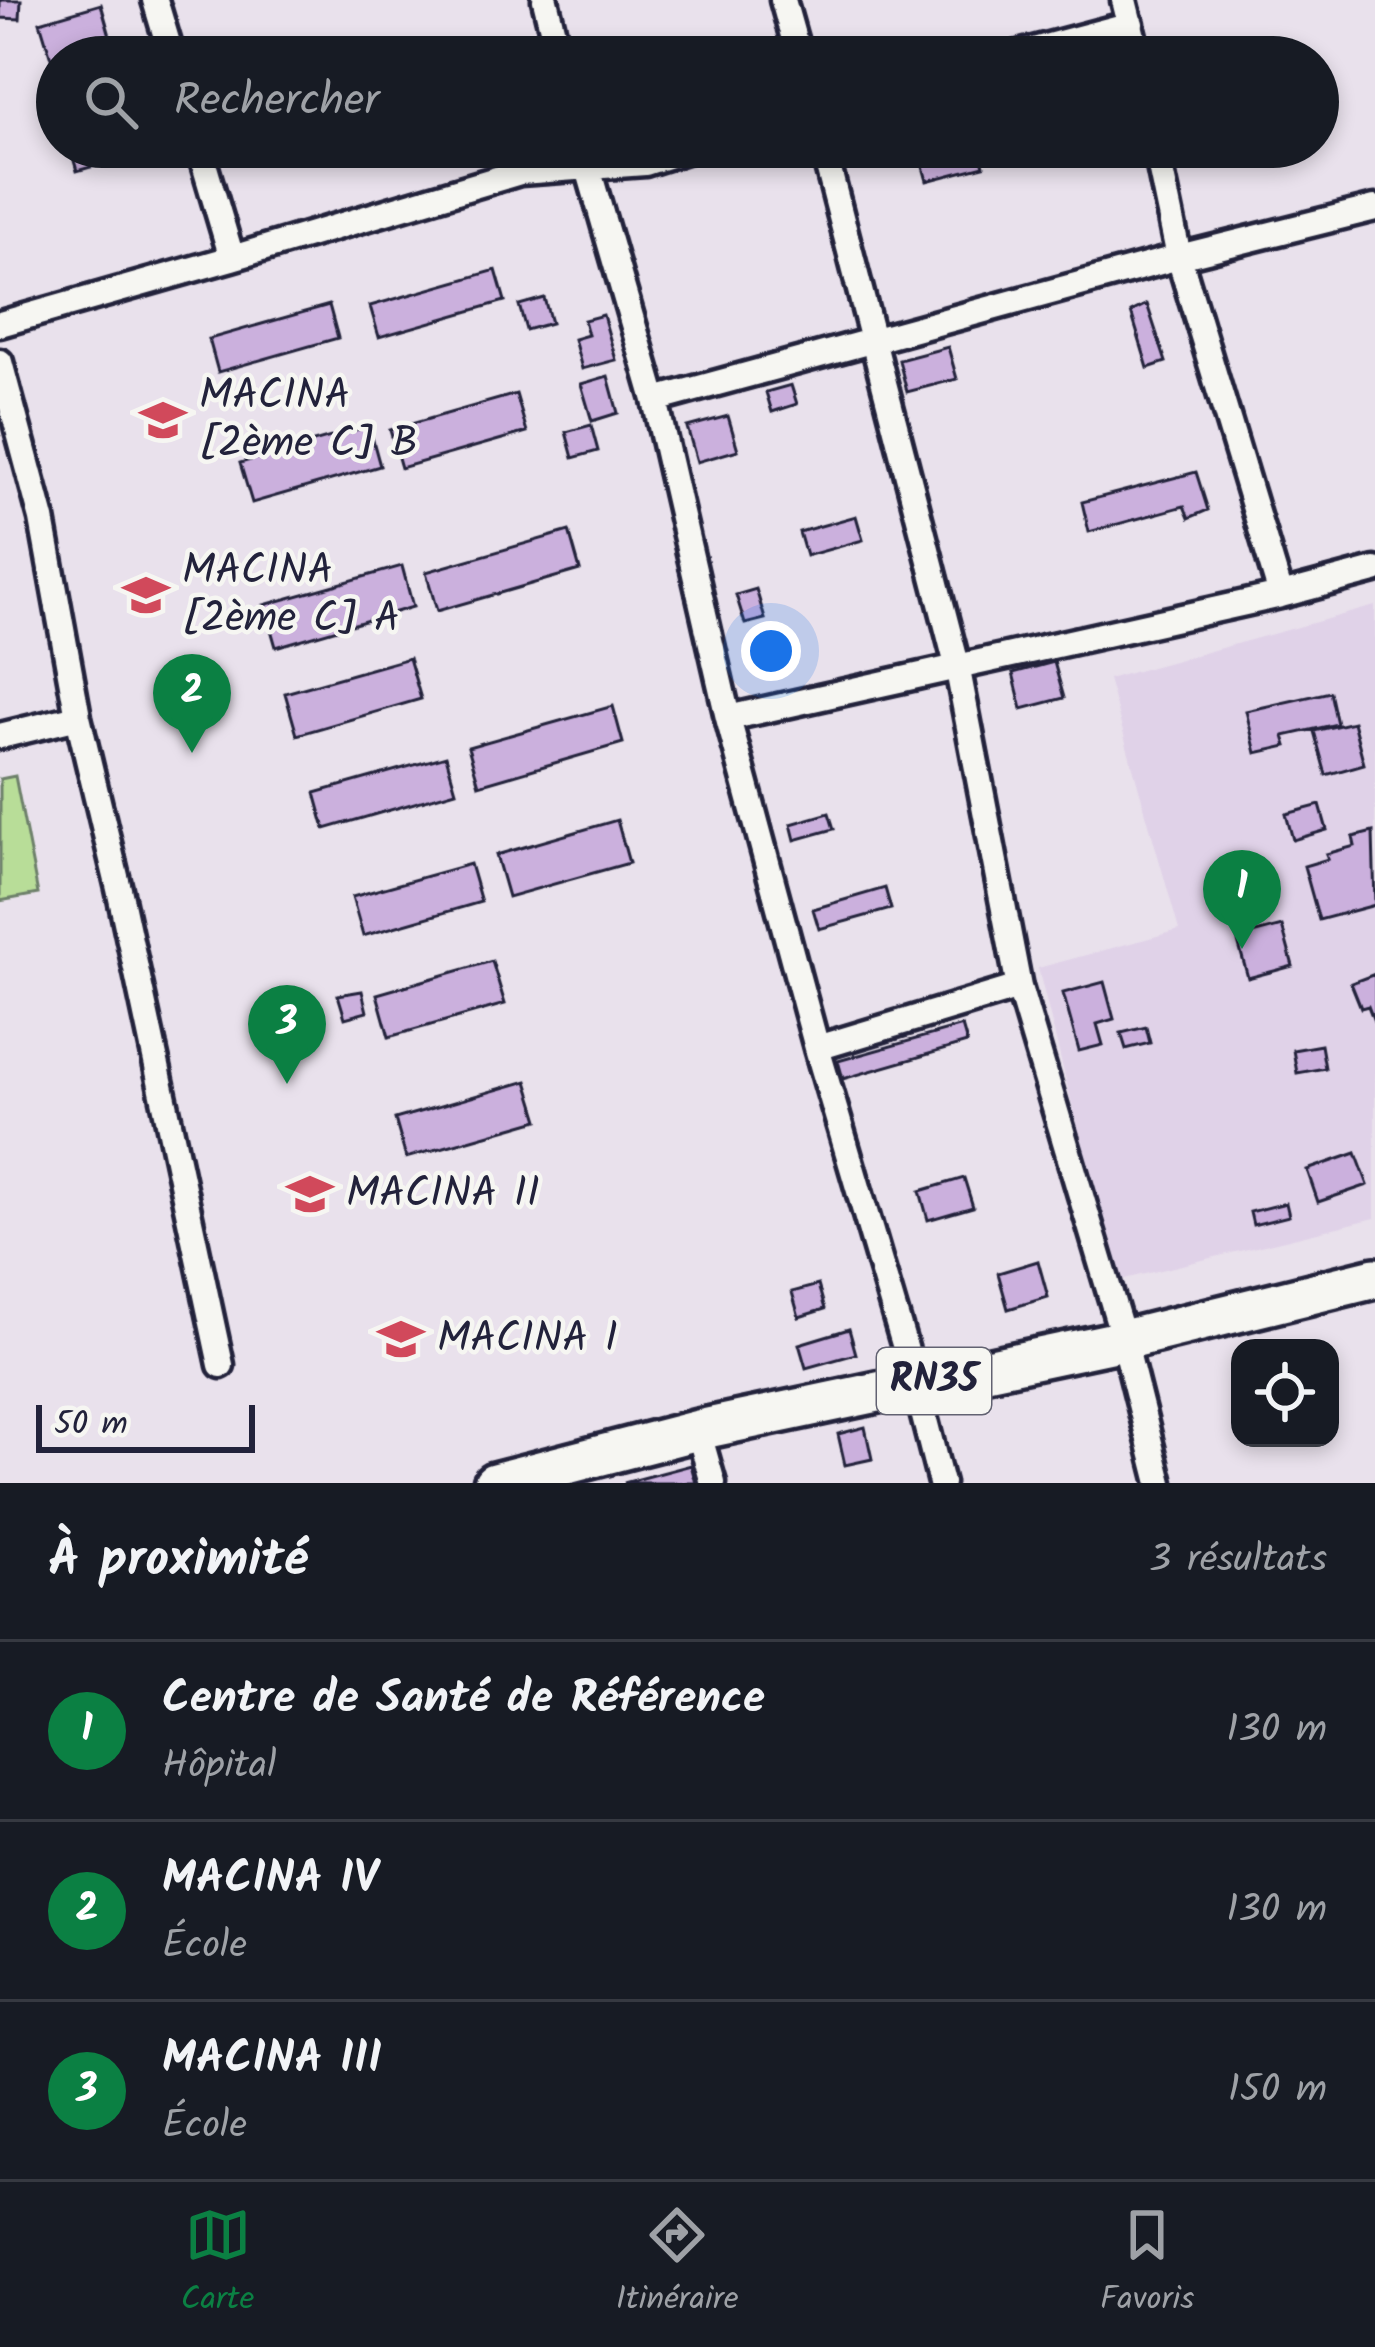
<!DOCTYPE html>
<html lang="fr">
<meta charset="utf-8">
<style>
:root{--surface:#171b24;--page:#242831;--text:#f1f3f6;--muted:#9ea1a6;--line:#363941;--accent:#0b8043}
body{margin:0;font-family:Kalam,sans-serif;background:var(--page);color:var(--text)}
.controls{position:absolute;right:36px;bottom:36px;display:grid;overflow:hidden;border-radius:24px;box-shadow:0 6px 18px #0003}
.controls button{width:108px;height:108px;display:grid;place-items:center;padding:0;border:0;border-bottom:3px solid var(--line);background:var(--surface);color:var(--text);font:60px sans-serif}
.scale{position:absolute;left:36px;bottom:30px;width:219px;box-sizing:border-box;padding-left:12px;border:6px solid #22223b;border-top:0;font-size:33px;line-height:42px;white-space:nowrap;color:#22223b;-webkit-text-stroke:9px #f6f6f2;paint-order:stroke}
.you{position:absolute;left:771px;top:651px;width:42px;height:42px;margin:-30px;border:9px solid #fff;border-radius:50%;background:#1a73e8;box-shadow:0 0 0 18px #1a73e833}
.badge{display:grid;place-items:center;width:78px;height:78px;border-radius:50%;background:var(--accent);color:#fff;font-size:39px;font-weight:700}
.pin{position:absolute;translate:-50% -99px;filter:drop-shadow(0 3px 6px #0008)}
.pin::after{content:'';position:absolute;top:63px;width:42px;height:36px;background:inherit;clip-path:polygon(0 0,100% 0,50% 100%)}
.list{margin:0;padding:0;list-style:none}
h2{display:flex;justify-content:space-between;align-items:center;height:156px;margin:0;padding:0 48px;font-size:51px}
h2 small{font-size:39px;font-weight:400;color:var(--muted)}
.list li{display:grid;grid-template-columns:78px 1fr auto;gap:36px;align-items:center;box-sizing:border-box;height:180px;padding:0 48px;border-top:3px solid var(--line)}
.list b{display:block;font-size:45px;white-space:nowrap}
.list p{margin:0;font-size:39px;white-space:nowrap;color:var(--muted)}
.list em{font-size:39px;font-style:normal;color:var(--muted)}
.icon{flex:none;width:66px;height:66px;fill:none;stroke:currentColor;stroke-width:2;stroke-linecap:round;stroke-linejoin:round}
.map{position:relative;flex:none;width:1375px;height:1483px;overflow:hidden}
.search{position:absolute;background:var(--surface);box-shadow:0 6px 18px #0003;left:36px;right:36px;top:36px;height:132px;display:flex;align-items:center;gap:30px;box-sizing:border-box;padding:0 42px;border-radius:66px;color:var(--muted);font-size:45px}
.sheet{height:696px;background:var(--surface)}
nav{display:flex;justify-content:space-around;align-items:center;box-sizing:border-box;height:168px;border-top:3px solid var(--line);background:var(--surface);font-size:33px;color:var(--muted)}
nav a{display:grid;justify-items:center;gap:6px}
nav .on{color:var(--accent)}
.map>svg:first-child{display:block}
</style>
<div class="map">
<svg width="1375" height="1483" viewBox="0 0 1375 1483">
<rect width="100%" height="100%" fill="#e9e1ec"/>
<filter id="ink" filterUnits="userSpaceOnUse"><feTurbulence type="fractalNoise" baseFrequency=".00833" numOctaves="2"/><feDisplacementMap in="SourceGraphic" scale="24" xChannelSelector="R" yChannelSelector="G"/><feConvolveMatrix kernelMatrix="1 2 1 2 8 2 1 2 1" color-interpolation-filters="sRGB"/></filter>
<g filter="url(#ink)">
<path fill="#e0d2e8" d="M1375,606V1218L1116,1281L1038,968L1179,930L1108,679Z"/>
<path fill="#b8dd98" stroke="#6d806a" stroke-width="3" d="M15,776L38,894L0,901V779Z"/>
<path fill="#cbb0dd" stroke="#22223b" stroke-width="3" d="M0,0H21L20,19L0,18Z
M101,4L116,57H57V78L40,22Z
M70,147H130L133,155L77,171Z
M925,147H979L984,166L927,181L918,149Z
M496,270L505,301L379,337L370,306Z
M544,298L551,323L526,330L519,305Z
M1147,304L1166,362L1148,368L1131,312Z
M329,305L338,338L218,372L209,339Z
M603,315L616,360L582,369L574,339L588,335L584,320Z
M948,347L957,379L907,392L899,360Z
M608,376L618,413L592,421L581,384Z
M791,385L797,404L772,412L766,392Z
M516,394L527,432L401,468L390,430Z
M728,416L738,450L697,462L687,427Z
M591,425L598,451L573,458L566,432Z
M369,426L380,466L252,503L240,463Z
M1196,472L1208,510L1189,518L1184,506L1089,532L1082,502Z
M856,516L863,540L806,556L799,532Z
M569,531L580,570L437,611L426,572Z
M402,566L413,607L276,647L264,605Z
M756,589L765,619L745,624L736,595Z
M409,658L421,699L297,735L285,693Z
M1054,662L1064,698L1022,709L1013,673Z
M1330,692L1337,724L1284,736L1287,746L1256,753L1246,711Z
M613,706L623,743L479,785L468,747Z
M1353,722L1364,764L1326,775L1314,731Z
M446,756L456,791L325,829L315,793Z
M1320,805L1327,830L1293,840L1286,814Z
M829,813L834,829L795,840L791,824Z
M617,820L629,863L508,897L496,855Z
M1373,832L1375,905L1319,920L1304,866L1328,859L1326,854L1355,846L1353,837Z
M470,864L481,902L363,936L352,897Z
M885,888L891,909L819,929L813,909Z
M1282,926L1293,966L1248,978L1237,938Z
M492,961L505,1004L389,1037L377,994Z
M1375,974V1024L1368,1006L1361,1008L1351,983Z
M1104,982L1114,1019L1097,1024L1103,1045L1079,1051L1063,993Z
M362,991L367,1012L345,1018L338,995Z
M962,1026L967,1043L843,1079L838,1061Z
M1146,1027L1150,1043L1126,1049L1121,1033Z
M1321,1045L1325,1068L1297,1073L1293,1050Z
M527,1081L539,1120L406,1158L395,1119Z
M1356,1153L1368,1185L1318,1202L1307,1170Z
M964,1178L973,1207L928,1220L920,1191Z
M1286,1203L1289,1216L1253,1225L1250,1212Z
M1038,1261L1048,1297L1008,1309L998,1273Z
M818,1285L825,1309L799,1317L792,1292Z
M849,1329L856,1354L806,1368L799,1344Z
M865,1427L872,1459L845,1465L838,1434Z
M691,1465L696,1483H624Z"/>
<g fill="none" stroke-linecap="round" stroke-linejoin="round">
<defs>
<path id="street" d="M155,0L172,57
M545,0L559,57
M783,0L799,57
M1124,0L1138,57
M1007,57L1131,24
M199,147L232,258
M582,147L655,400L728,718L817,1048L916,1385L941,1483
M823,147L957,665L1019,987L1124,1340L1160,1483
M1156,147L1179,257L1281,595
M0,324L232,258L520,172L645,163L695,147
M0,362L42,519L78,717L119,889L221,1365
M655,400L1179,257L1375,208
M728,718L1281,595L1375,570
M0,736L78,717
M817,1048L1019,987
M698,1430L713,1483"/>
<path id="primary" d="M494,1483L698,1430L1124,1340L1375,1278"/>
</defs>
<use href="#street" stroke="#22223b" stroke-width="33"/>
<use href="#primary" stroke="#22223b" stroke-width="48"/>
<use href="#street" stroke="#f6f6f2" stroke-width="24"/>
<use href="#primary" stroke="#f6f6f2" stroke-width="39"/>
</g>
</g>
<defs>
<symbol id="school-bare" viewBox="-9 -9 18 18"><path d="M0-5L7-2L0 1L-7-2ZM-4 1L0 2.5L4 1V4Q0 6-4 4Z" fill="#d1495b" stroke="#f6f6f2" stroke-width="2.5" paint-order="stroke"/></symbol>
</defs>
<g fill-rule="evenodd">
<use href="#school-bare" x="130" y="387" width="66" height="66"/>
<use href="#school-bare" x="113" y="562" width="66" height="66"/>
<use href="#school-bare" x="277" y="1161" width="66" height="66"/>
<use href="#school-bare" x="368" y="1306" width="66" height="66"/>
</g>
<g text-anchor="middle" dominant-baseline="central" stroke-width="9" stroke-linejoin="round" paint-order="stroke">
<rect fill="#f6f6f2" stroke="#626272" stroke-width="3" x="877" y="1348" width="114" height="66" rx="9"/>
<g font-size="39" font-weight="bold" fill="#22223b">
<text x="934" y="1381">RN35</text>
</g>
<g font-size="42" fill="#22223b" stroke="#f6f6f2" text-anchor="start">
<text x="199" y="396">MACINA<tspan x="199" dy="48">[2ème C] B</tspan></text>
<text x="182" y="571">MACINA<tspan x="182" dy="48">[2ème C] A</tspan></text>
<text x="346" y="1194">MACINA II</text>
<text x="437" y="1339">MACINA I</text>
</g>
</g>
</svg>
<div class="controls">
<button><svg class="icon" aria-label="locate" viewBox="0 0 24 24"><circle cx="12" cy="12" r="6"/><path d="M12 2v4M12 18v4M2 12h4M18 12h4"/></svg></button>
</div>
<div class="scale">50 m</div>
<div class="you"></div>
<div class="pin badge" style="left:1242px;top:949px">1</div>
<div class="pin badge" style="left:192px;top:753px">2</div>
<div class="pin badge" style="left:287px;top:1084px">3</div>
<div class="search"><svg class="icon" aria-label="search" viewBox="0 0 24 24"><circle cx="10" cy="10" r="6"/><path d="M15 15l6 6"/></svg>Rechercher</div>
</div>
<section class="sheet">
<h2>À proximité<small>3 résultats</small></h2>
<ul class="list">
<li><span class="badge">1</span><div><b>Centre de Santé de Référence</b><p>Hôpital</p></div><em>130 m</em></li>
<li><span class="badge">2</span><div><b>MACINA IV</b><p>École</p></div><em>130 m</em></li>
<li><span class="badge">3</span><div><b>MACINA III</b><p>École</p></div><em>150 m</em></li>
</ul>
</section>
<nav>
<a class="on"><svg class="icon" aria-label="map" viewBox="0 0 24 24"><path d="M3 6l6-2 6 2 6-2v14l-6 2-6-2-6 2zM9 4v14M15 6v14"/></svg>Carte</a>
<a><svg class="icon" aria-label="directions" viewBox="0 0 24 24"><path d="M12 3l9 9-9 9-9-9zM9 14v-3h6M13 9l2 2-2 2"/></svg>Itinéraire</a>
<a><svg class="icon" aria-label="saved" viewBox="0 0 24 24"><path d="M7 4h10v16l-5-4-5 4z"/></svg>Favoris</a>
</nav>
